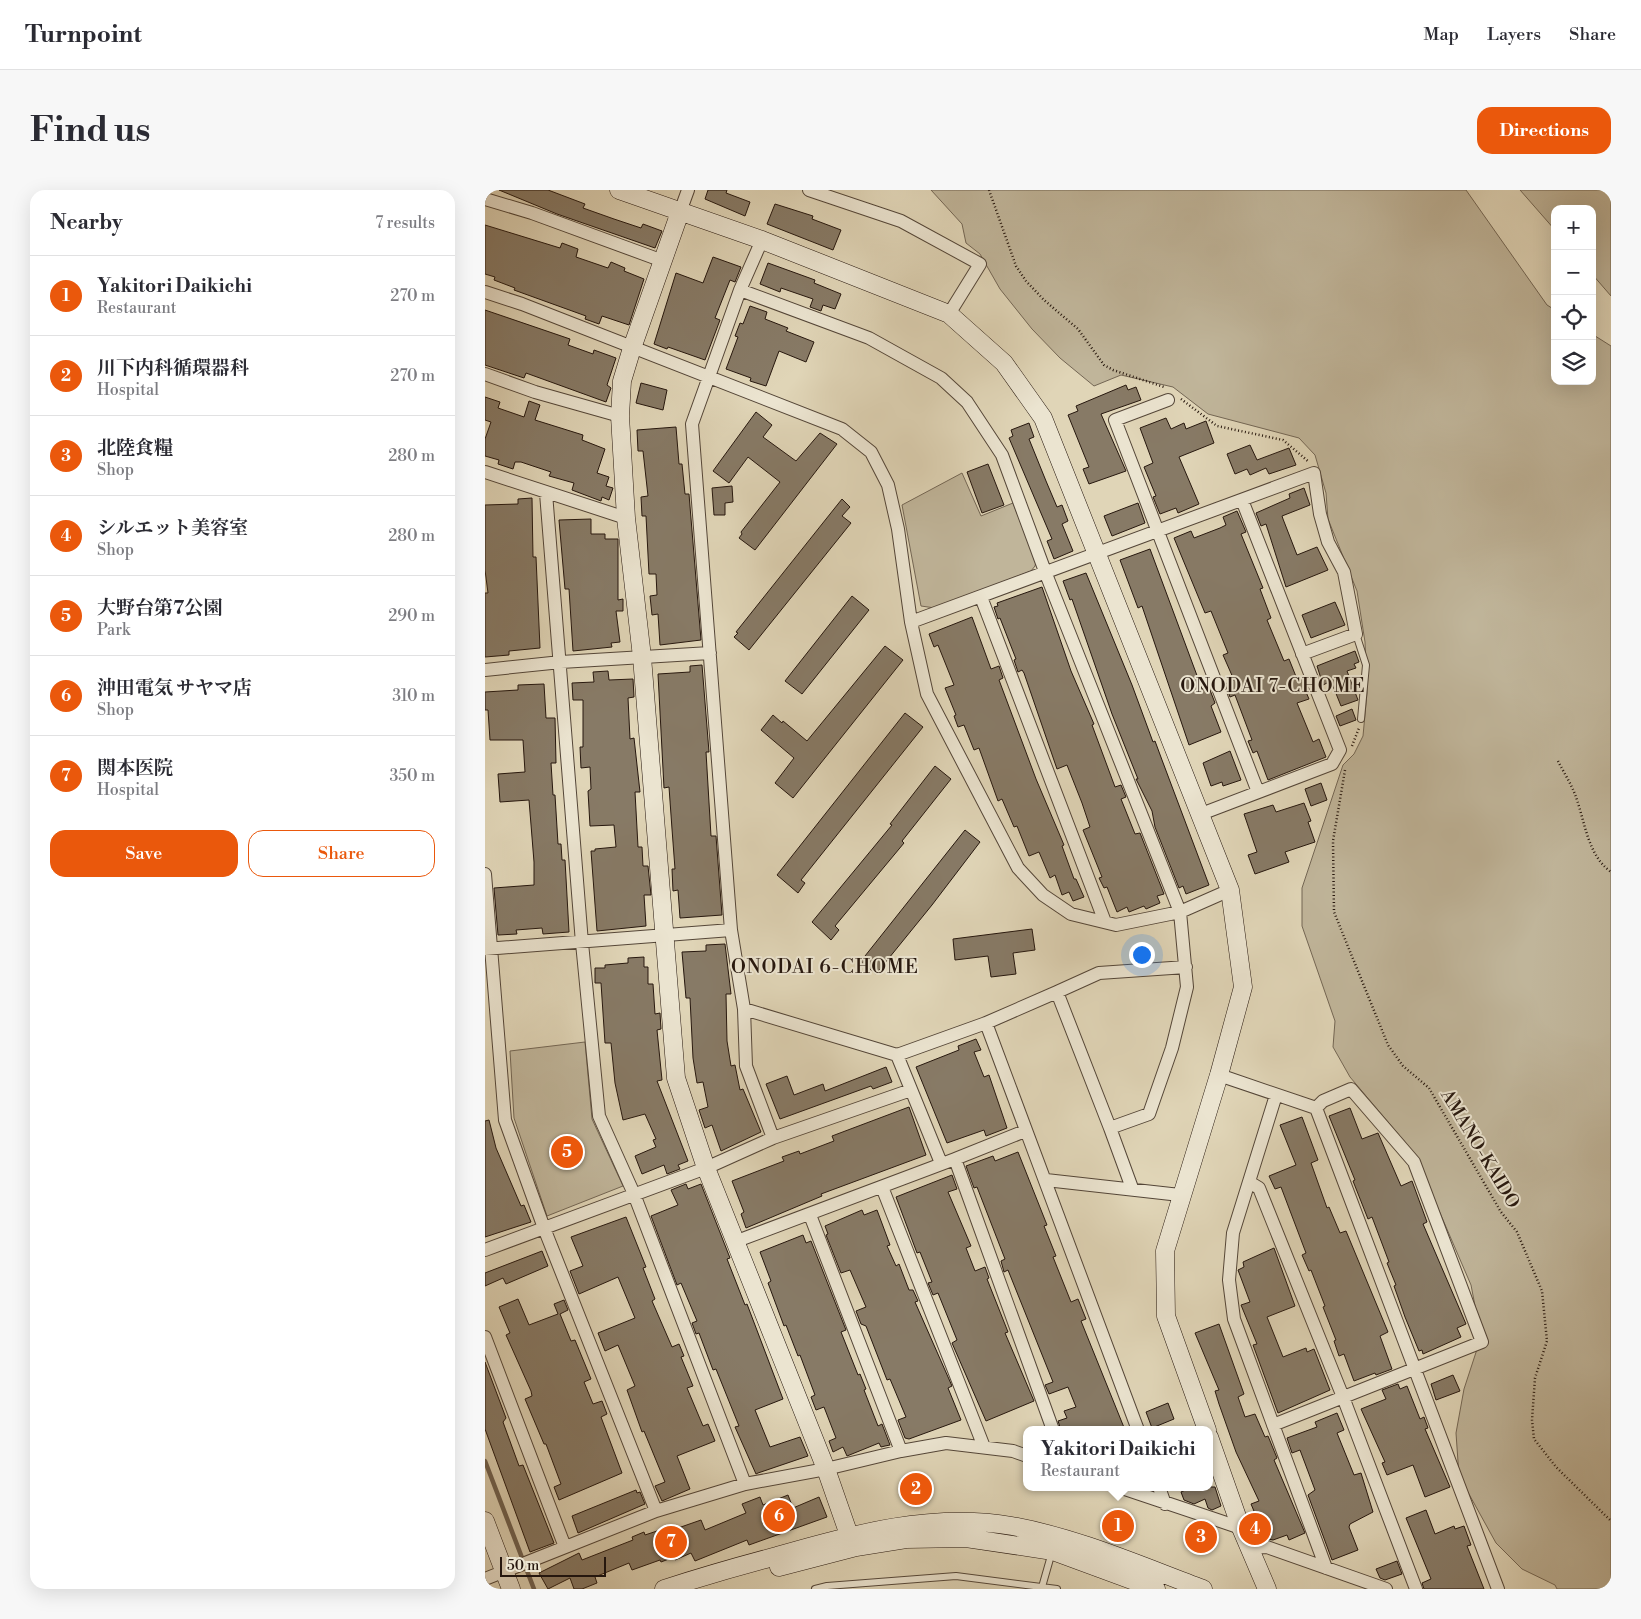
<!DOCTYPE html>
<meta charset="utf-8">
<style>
:root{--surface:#fff;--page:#f7f7f7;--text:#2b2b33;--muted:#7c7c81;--line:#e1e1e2;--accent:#ea580c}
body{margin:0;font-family:"Libre Bodoni","Noto Serif JP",serif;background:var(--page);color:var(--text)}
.controls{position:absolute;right:15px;top:15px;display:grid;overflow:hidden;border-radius:10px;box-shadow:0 5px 20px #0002}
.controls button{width:45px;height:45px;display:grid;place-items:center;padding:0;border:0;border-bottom:1px solid var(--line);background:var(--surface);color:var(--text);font:25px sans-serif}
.scale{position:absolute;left:15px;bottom:12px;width:106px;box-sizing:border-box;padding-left:5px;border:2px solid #26170e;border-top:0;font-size:14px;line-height:18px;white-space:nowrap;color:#26170e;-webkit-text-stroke:4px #ebe4d0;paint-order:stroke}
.you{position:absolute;left:656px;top:764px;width:18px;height:18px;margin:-12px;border:4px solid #fff;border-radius:50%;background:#1a73e8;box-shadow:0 0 0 8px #1a73e833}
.badge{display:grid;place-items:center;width:32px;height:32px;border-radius:50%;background:var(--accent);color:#fff;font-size:16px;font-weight:700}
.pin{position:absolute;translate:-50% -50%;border:2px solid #fff;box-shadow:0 1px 5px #0006}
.popup{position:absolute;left:538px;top:1236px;width:190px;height:65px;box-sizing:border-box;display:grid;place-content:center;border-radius:10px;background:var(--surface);filter:drop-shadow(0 1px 4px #0005);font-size:16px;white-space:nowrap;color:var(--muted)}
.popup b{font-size:19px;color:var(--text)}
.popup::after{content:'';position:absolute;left:50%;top:100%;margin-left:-10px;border:10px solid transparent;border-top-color:var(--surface)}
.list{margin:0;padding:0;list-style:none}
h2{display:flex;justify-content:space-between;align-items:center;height:65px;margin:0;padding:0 20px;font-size:21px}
h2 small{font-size:16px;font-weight:400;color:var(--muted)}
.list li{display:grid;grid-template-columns:32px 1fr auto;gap:15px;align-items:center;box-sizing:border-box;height:80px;padding:0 20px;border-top:1px solid var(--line)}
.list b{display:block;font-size:19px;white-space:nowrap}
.list p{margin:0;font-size:16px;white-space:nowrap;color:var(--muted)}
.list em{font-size:16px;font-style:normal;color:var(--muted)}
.actions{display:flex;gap:10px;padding:15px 20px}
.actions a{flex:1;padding:11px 0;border:1px solid var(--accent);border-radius:15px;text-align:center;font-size:18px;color:var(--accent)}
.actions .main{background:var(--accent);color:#fff}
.icon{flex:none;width:28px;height:28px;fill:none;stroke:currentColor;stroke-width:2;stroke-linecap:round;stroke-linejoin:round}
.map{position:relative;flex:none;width:1126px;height:1399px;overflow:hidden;border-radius:15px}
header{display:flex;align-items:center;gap:30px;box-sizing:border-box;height:70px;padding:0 25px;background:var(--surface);border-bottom:1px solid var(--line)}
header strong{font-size:24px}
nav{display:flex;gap:28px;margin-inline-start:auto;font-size:18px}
.intro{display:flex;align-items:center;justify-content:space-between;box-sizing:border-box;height:120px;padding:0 30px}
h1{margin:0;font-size:35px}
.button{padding:12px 22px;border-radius:15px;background:var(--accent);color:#fff;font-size:18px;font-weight:700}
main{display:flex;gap:30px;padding:0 30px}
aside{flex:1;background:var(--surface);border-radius:15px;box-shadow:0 5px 20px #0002}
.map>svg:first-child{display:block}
</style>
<header>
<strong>Turnpoint</strong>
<nav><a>Map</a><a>Layers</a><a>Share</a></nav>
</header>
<div class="intro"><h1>Find us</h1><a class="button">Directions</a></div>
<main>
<aside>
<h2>Nearby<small>7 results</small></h2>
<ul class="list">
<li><span class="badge">1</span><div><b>Yakitori Daikichi</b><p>Restaurant</p></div><em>270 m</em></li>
<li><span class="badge">2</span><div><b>川下内科循環器科</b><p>Hospital</p></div><em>270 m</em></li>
<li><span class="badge">3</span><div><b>北陸食糧</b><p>Shop</p></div><em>280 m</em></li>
<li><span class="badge">4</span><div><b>シルエット美容室</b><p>Shop</p></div><em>280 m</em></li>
<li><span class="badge">5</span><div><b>大野台第7公園</b><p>Park</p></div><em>290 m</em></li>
<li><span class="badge">6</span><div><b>沖田電気 サヤマ店</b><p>Shop</p></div><em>310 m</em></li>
<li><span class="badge">7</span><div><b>関本医院</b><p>Hospital</p></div><em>350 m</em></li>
</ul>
<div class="actions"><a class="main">Save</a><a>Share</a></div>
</aside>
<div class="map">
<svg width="1126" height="1399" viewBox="0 0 1126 1399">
<rect width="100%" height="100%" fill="#e0d5b7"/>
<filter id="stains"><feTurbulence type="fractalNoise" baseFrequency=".004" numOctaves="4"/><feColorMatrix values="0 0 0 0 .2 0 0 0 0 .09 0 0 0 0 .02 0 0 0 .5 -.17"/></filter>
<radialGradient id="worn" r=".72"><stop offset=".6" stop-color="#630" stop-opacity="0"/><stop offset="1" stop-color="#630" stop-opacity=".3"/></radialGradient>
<path fill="#c0b59a" stroke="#736654" d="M446,0H981L1062,115L1070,120V191H1107V144L1126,156V1399H1072L1070,1395L1037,1379L1011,1353L974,1286L971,1243L979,1199L996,1147L986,1095L952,1016L920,952L865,887L848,857L850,831L817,736V698L858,575L869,564L878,546L882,503L880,452L872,401L843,329L841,303L830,265L814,248L723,224L688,197L636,185L609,196L575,168L547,139L515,99L495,64L481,53L477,34Z
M1035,0H1126V106L1107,84V19H1070V40Z
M477,283L496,326L528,313L551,372L550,376L546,381L450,418L436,416L417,315Z
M100,852L107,929L138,996L62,1026L29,928L25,861Z"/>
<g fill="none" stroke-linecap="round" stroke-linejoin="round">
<path stroke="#706251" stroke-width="4.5" d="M0,1271L49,1399"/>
</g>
<path fill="#877a66" stroke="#26170e" d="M14,0H63L100,14L98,18L129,29L156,38L158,34L177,41L170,58L72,24Z
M223,0H242L241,3L265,12L260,26L220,9Z
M290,14L328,26L327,29L356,40L348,60L282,34Z
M0,35L75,58L77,53L93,59L91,67L123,78L126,72L140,78L139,81L159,89L144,135L117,126L114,134L100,129L101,126L29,100L30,98L9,90L10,87L0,84Z
M228,67L256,77L250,92L245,90L230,128L235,130L220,170L183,157L182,159L169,154L191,83L218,93Z
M283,73L330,90L329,93L356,104L350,119L338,115L336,121L325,117L328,109L296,98L295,102L275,94Z
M265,116L282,122L280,129L303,138L301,141L329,152L321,172L294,161L281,196L265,191L266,188L241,179L253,147L250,146L255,133L258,134Z
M0,120L85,149L83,155L108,164L109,160L131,168L122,195L126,198L121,212L41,183L39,188L0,175Z
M156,193L182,200L178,220L151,213Z
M641,195L643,200L651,197L656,210L616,224L641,281L604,294L598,279L604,277L583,225L593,221L591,216Z
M0,207L15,212L13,218L39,227L44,211L55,215L50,230L98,245L97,250L120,259L112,283L124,287L121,296L128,298L124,310L117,307L116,311L87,300L89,293L64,286L66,282L36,272H30L28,279L13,274L14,270L0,266V249L6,232L0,230Z
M271,222L287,235L278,247L311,271L335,243L352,254L270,360L254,348L257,344L256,342L295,292L263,267L244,293L228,281Z
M681,228L686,239L699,233L701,239L721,231L729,253L694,267L714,314L693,323L691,318L675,324L668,307L671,306L659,277L668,273L655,238Z
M544,233L549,247L544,249L561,291L572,317L577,315L583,331L577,334L588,361L569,369L562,351L567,349L524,248L528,246L526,240Z
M191,237L194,274H197L200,304H204L216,450L175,455L173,424L167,425L165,406L172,405L171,384H164L161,326H157L156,307L163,306L158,261H153L152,240Z
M765,255L772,270L804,258L811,275L784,284L781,278L765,285L762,279L750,284L742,264Z
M503,274L519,315L497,323L482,282Z
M247,296L248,312L240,313V325H229L227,298Z
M819,298L825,315L797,326L798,329L812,365L832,357L843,380L801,397L781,334L776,336L771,323L805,308L804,304Z
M47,308L48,367H51L55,458L24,461V465L0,467V403H3L0,380V315L33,314V309Z
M357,309L365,317L357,326L366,333L264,460L249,447L253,443L251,442Z
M653,313L660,333L627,346L619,326Z
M752,321L761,342L756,344L778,398L775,399L786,428L782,430L799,471L804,469L812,489L817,486L823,501L821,502L824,509L812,513L828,552L834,549L841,567L783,590L772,561L768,563L763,551L767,550L750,505L745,507L740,494L749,490L738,465L743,463L726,421L720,423L689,348L706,341L709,348L735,338L741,335L738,327Z
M106,329V344H120V349H133V410L138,409V421H131L135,452L126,453L127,457L88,461L84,399H80L74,330Z
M665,359L717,499L724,497L725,500L730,513L726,516L736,542L704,555L657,416L653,418L635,370Z
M601,383L647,495L668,552L670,551L677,570L724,695L701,704L698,696L694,698L670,637L667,621L651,589H653L627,524L587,409L585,410L578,391Z
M557,397L586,481L609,534L607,535L630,597L636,595L641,607L636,609L650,644L655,643L679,704L672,706L675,713L661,719L659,716L644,722L642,717L632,722L622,697L619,698L614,688L617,687L598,640L605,637L597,613L582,575L572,579L539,483L537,480L533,482L529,470L531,469L515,428L513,429L509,417L513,416L512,413Z
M367,406L384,420L317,504L300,491Z
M850,412L860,435L826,448L817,425Z
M487,427L506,479L514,476L518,488L514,490L551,589L579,655L577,656L589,689H591L599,707L588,711L584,702L577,705L570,685L565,688L554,662L544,666L532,636L529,637L517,609L513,611L494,558L489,560L479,535L473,537L469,526L471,525L460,498L469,495L453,455L449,457L444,444Z
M400,456L418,470L308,608L290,593L309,568L276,540L288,525L297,533L298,531L322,551Z
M870,461L874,472L869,474L871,478L862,481L873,510L856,516L846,491L838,495L832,476Z
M217,475L224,562H221L226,646H231L237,725L195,728L193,700L188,701L187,679H190L187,639L184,597L179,598L173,484L205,482V476Z
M123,481L124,490L148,489L149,507L143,508L145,549L149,548L155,602H150L153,657H157L158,676H163L166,705H159L161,736L112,741L106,661H110V659L131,657L129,635L105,636L103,601L106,599L105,577L96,578L95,557H98V510H88L87,493L109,492L108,482Z
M59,494L61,528H70L71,573H66L68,605H70L73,654H76L77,670H80L84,742L58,744L57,738L31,740L32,744L13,745L9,698L49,695V672L44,610L15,612L13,584L40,582L38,550H5L3,520H0V502L33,500V495Z
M867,519L871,530L855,536L851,526Z
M420,523L438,537L316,690L320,693L313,703L292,685Z
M745,561L756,590L738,596L737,592L726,596L718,573Z
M450,576L466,589L417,651L419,653L350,736L354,740L346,750L327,732L407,635L405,634Z
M836,593L842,610L826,616L820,599Z
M819,613L826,631L823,632L830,652L800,662L804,672L770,684L763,665L772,662L759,624L788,615L791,622Z
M480,640L495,652L447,715L391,784L376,772L380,766Z
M547,739L550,760L528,763L531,784L506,787L503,766L470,770L468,749Z
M240,754L246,804H241L242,851L246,876L250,875L255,900L258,899L276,942L236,961L227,935L220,938L214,920L223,917L218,892L212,893L208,868L205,808H201L197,762L221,761V755Z
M159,767V777H163V794H168L170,824L175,823L176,839L172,840L177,890L172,891L203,971L193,975L195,979L182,984L179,975L157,984L150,966L171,957L168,950L171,949L160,924L138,930L130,893L126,853H120L116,793H110V778H120V775L143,773V768Z
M491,849L496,860L489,862L499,887L504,885L522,938L501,946L499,940L462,953L431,877L474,860L473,856Z
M401,877L407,892L388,899L386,896L295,929L281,894L302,886L309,905L338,894L340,901Z
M424,917L441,965L336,1004L337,1006L261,1038L256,1024L259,1022L247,991L299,971L297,967L314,961L315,964L349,951L347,946Z
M865,918L877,949L893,943L916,996L927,991L942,1032L938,1034L981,1134L972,1138L976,1147L938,1164L937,1160L934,1161L920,1127L909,1096L911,1095L902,1073L904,1072L887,1027L883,1029L868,991L870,990L844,926Z
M817,927L833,970L826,973L842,1018L844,1017L855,1043L861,1041L903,1142L895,1146L907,1179L891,1185L890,1183L869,1191L859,1164L854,1166L849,1151L851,1150L838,1117L840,1116L826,1080L824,1081L817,1065L821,1063L796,997L790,999L784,986L811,975L795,935Z
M4,930L11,958L36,1016L39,1015L46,1032L0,1047V931Z
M533,962L562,1035L559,1036L571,1066L568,1067L586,1112L593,1109L601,1129L596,1131L640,1240H576L573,1231L582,1228L579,1221L591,1217L583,1197L564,1204L560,1195L568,1192L523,1080L519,1082L516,1071L520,1069L492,997L489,998L481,976L508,966L510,971Z
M467,985L472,999L463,1002L486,1056L481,1058L490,1081L500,1077L504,1088L502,1089L523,1142L520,1143L549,1211L501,1231L467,1153L472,1150L453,1103L448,1105L443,1093L447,1092L435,1062L432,1063L411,1007Z
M201,994L203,999L216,994L245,1068L242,1069L260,1115L262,1114L298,1209L270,1220L285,1257L315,1247L323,1266L273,1283L271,1284L250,1237L254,1236L231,1179L228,1180L214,1143L211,1144L207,1133L212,1131L196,1093L192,1095L166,1026L193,1015L186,1000Z
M377,1020L379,1025L392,1020L405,1055L402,1056L411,1076L414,1074L424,1100H428L433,1111L430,1112L467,1196L463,1198L476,1230L424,1249L420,1248L413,1230L421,1227L405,1189L402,1190L381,1136L376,1134L371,1121L381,1117L365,1080L356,1083L341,1045L343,1044L340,1036Z
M141,1027L161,1077L158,1078L170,1109L167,1111L187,1157L194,1154L199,1166L196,1167L208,1196L202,1198L218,1236L223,1234L230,1251L192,1266L205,1299L177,1311L170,1296L180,1292L159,1241L157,1242L142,1200L150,1196L133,1155L120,1161L113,1143L150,1128L133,1087L94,1104L85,1081L98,1076L86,1047Z
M318,1045L321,1053L326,1051L361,1140L356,1142L373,1185L375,1184L381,1199L379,1200L393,1236L397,1234L405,1255L400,1256L396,1257L394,1253L362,1266L358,1257L348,1262L344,1251L351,1248L339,1217L331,1220L326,1207L330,1205L315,1165L313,1166L301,1135L299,1136L283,1093L286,1091L275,1062Z
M789,1058L810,1116L782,1127L798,1167L821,1158L822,1162L829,1159L845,1200L793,1223L768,1155L772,1154L756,1115L765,1112L753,1080L759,1077L758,1072Z
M57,1061L63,1076L21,1094L18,1088L0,1096V1083Z
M33,1109L44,1135L73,1124L69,1114L79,1110L83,1120L75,1124L86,1151L90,1150L106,1189L99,1192L108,1214L117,1211L122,1224L116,1227L137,1283L74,1310L69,1297L76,1294L61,1254H59L40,1209L47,1206L46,1201L21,1145L25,1143L14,1117Z
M734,1134L759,1204L753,1207L760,1227L770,1224L780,1247L783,1246L792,1268L789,1270L820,1343L804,1350L802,1345L788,1350L783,1349L776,1332L774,1333L766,1314L774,1311L751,1262L734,1214L730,1201L734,1200L710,1143Z
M0,1172L21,1228L18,1232L34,1276L38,1275L69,1353L45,1362L0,1239Z
M968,1185L975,1201L951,1210L946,1194Z
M913,1194L915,1199L922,1196L935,1229L939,1227L943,1238L940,1239L965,1297L940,1307L928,1275L902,1285L897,1273L900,1272L876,1219L901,1209L897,1200Z
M683,1213L689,1229L667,1238L661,1222Z
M852,1223L859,1240L852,1243L869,1285L876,1283L888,1322L865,1334L864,1337L873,1360L847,1370L823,1305L830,1300L815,1260L807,1263L802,1248L832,1237L830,1232Z
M707,1297H730L736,1316L727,1320L723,1318L720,1309L709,1314L699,1310L696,1302Z
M151,1300L152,1303L155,1302L160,1314L93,1343L87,1326Z
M303,1305L308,1318L334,1307L342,1327L264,1355L262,1350L210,1371L206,1363L190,1370L189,1367L176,1372L175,1370L147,1380L144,1373L110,1387L112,1393L97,1399H89L85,1388L63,1399L54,1383L94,1363L97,1370L148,1350L147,1347L159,1342L160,1345L172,1341L173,1345L216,1330L220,1340L261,1323L257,1314L275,1307L278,1315Z
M941,1320L950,1344L969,1336L970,1339L979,1336L986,1355L982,1356L999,1399H939L937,1393L946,1389L921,1328Z
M912,1371L917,1384L900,1390L895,1388L891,1379Z"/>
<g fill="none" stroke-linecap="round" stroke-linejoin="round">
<defs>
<path id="lane" d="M871,444L881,475L876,529
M557,1397L567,1362
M330,1399L342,1396L471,1386L572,1399"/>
<path id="street" d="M324,0L416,31L495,74L464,124
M0,9L47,23L178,71
M195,22L203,0
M255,100L384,148L456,188L482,212L517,265L561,384L695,722L702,797L687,858L664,924L625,938L647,998
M0,102L37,114L357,239L386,262L403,295L413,339L426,432L442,504L533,678L558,705L586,724L631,735L695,722L745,700
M0,184L50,202L135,226
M683,210L630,230L773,602
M0,282L141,328
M61,303L97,753L114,926L149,1004L260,1294
M496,407L620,732
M426,432L829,283L835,324L843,352L859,382L871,444L817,464
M0,480L76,472L225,463
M716,624L847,574L855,560L757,310
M0,684L20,930L59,1038L171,1321
M0,759L246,740
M572,802L501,833L653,1240
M259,819L246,740L207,234L255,100L277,50
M734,885L831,918L1013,1399
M791,905L748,1043L744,1090L749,1129L841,1378
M625,938L572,802L614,783L701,777
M540,941L470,969L568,1240
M288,948L261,876L259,819L412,865
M456,973L412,865L501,833
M561,990L695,1005
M764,992L774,998L858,1207L931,1399
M397,997L499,1257
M325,1025L416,1261
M252,1051L470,969
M0,1060L221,978L288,948L426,900
M0,1147L80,1357
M788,1235L997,1152L929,972L866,899L838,911L831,918
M634,1297L756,1338
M674,1297L680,1314
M766,1358L782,1357L901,1399
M0,1389L171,1321L260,1294L341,1279L416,1261L461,1253L528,1261L542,1266"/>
<path id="secondary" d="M134,0L277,50L464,124L519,173L558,228L745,700L758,797L734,885L680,1061L681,1126L722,1240
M195,22L147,158L137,191L135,226L141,328L157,467L191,888L221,978L341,1279L364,1345
M724,1247L756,1338L782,1399
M0,1331L26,1399
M294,1377L371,1357L421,1349L481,1348L568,1361L671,1399
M179,1399C216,1387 254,1376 292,1366C368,1344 448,1322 527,1336C593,1348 656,1376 718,1399"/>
</defs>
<use href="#lane" stroke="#544638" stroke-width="8"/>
<use href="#street" stroke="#544638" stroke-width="14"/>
<use href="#secondary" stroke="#26170e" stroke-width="19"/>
<path stroke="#26170e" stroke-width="2.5" stroke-dasharray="1 2.5" stroke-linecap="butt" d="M504,0L531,76L541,91L559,110L593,139L619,175L628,180L679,197
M696,209L732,236L798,250L824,272
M867,556L874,538
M1073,571C1078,581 1085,592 1089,602C1100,628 1101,664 1126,682
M860,580L848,651L849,722L903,855L918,876L944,898L1016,1022L1032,1042L1057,1101L1062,1151L1050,1188L1047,1230L1049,1249L1071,1277L1126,1331"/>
<use href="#lane" stroke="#ebe4d0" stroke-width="6"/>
<use href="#street" stroke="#ebe4d0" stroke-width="12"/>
<use href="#secondary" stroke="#ebe4d0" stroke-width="18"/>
</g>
<g text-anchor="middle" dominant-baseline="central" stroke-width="4" stroke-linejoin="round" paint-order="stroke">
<g font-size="18" fill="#26170e" stroke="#ebe4d0">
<text transform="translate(995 959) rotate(59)">AMANO-KAIDO</text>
</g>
<g font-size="19" letter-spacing="1" fill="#26170e" stroke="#ebe4d0">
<text x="788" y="496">ONODAI 7-CHOME</text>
<text x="340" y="777">ONODAI 6-CHOME</text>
</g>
</g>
<rect width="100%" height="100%" filter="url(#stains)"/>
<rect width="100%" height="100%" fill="url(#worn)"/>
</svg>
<div class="controls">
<button>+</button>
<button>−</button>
<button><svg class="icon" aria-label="locate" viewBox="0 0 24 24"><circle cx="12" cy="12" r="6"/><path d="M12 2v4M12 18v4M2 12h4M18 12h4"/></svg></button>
<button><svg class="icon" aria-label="layers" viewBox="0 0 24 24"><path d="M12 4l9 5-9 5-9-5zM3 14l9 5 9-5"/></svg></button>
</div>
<div class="scale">50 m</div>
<div class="you"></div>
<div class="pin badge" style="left:633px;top:1336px">1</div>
<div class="popup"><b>Yakitori Daikichi</b>Restaurant</div>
<div class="pin badge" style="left:431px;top:1299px">2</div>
<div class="pin badge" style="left:716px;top:1347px">3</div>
<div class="pin badge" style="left:770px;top:1339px">4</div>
<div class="pin badge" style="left:82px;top:962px">5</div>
<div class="pin badge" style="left:294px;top:1326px">6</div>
<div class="pin badge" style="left:186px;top:1352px">7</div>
</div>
</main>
